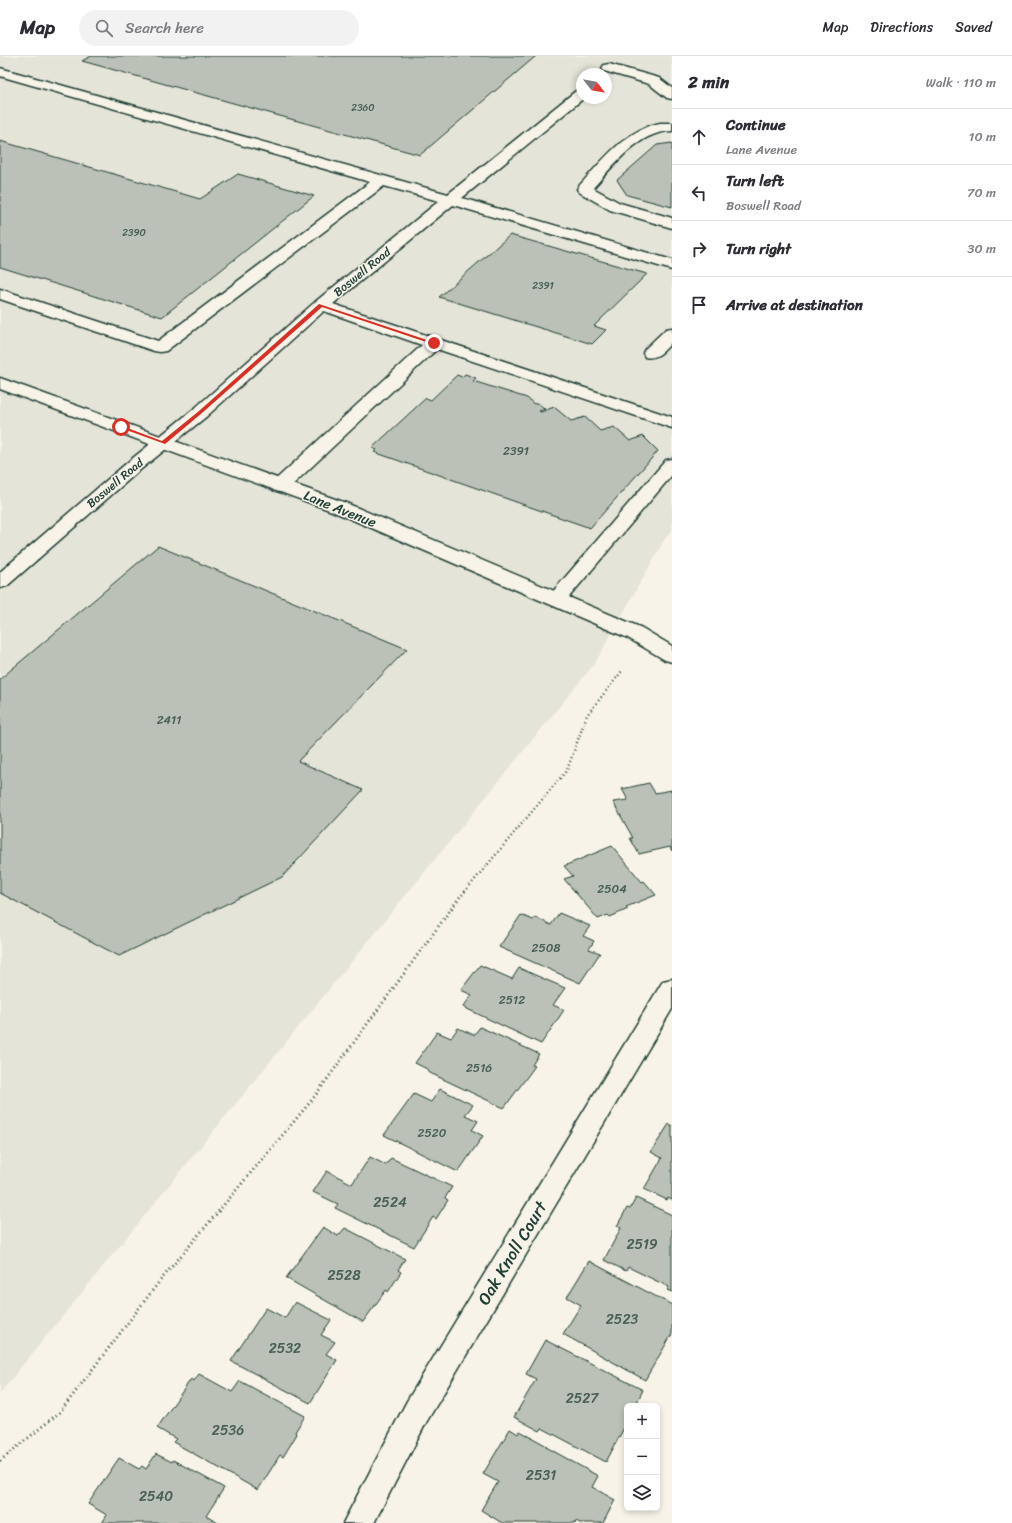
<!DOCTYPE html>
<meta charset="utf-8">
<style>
:root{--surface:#fff;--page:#f2f2f3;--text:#2b2b33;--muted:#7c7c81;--line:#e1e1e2}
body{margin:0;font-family:Sriracha,sans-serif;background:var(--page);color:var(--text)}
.controls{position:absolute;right:12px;bottom:12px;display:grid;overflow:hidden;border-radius:6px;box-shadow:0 2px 6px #0003}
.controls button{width:36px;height:36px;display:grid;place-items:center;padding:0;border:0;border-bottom:1px solid var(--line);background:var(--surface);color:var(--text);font:20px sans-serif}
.compass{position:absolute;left:576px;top:12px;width:36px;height:36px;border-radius:50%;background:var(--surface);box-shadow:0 2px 6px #0003;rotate:121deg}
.stop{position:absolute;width:12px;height:12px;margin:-9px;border:3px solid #d93025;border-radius:50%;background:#fff}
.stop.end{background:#d93025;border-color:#fff;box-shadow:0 1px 4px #0008}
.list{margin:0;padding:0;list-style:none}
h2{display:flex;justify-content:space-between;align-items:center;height:52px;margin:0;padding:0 16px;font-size:17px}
h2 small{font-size:13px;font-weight:400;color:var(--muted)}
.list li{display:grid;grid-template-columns:26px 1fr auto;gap:12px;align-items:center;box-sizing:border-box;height:56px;padding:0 16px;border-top:1px solid var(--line)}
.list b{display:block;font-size:15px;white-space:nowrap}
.list p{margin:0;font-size:13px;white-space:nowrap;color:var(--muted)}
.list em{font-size:13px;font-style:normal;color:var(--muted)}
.icon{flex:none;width:22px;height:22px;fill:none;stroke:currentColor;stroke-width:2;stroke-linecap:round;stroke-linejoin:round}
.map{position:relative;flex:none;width:672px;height:1467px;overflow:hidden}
header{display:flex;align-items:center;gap:24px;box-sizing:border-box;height:56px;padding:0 20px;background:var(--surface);border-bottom:1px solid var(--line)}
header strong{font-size:19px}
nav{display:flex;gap:22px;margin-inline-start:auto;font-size:14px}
.search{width:280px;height:36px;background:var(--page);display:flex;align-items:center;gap:10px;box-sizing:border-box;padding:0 14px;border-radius:22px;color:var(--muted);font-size:15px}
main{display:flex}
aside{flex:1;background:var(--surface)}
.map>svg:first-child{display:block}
</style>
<header>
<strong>Map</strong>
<div class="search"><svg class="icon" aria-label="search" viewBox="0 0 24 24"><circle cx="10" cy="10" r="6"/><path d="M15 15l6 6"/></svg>Search here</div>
<nav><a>Map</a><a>Directions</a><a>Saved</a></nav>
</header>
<main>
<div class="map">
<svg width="672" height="1467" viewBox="0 0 672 1467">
<rect width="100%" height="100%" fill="#f7f3e8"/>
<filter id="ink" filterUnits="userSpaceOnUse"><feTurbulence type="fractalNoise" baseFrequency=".025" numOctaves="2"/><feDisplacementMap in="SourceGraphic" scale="8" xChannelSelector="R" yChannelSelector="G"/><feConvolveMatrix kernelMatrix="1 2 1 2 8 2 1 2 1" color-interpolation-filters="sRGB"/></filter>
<g filter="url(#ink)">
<path fill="#e5e4d9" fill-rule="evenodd" d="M0,0H672V474L666,481L595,607L0,1337ZM582,18H606V42H582Z"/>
<path fill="#bbc1b6" stroke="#1f3d34" d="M91,0H536L420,99L82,5Z
M0,85L200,143L238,118L314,140L162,261L0,211Z
M672,87V151L627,139L617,124L657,89Z
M510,179L647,218L594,270L606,274L592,288L439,241Z
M465,318L476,322L473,325L527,342L534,348L538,347L545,353L539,355L541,356L554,351L571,365L585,361L600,375L614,371L630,385L643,380L658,395L590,472L374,396L377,394L372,392L426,342L431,344L457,319L462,321Z
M158,490L407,593L298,705L363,734L282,821L119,900L0,837V623Z
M649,727L655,737L672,734V795L670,791L639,798L630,782H633L613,746L628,744L622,733Z
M612,790L642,826L644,825L656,839L626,851L628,853L610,861L608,859L598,863L564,823L573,820L564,810Z
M559,857L590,870L583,880L594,885L589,893L600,897L580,927L499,891L521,859L533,864L535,861L551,869Z
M480,909L512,923L519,912L565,932L553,949L564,954L541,988L463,951L472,939L461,934Z
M480,971L539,998L532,1009L535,1010L504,1052L428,1016L429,1014L415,1007L437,976L451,982L458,972L474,979Z
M440,1033L473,1049L465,1059L478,1065L472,1074L483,1080L458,1116L384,1079L414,1038L431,1046Z
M669,1068L672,1070V1144L668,1142L667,1144L644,1133L662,1102L651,1096Z
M370,1101L386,1109L391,1102L452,1131L445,1142L448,1144L436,1163L433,1161L414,1191L335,1152L338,1148L313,1136L327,1115L352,1128Z
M636,1142L672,1159V1236L667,1234L669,1231L628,1211L626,1215L604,1204L621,1172L617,1170L627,1152L630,1153Z
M323,1171L338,1180L345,1172L405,1203L398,1214L401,1216L388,1236L386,1234L363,1266L286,1222Z
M589,1205L672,1249V1278L645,1324L563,1278L581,1249L567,1241Z
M295,1246L331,1264L321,1279L335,1286L326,1298L337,1304L310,1347L231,1305L266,1252L285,1262Z
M545,1284L643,1334L635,1350H627V1366L606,1406L542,1372L540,1375L514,1361L536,1323L526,1318Z
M199,1318L232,1336L240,1325L305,1360L295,1376L297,1378L283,1401L280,1399L258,1434L173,1386L176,1383L157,1372L191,1323L194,1325Z
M510,1373L518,1378L520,1375L547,1390L546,1391L598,1420L592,1431L615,1444L603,1467H580L576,1465L575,1467H502L481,1454L498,1426L483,1418Z
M156,1398L172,1406L173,1404L224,1432L206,1460L218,1467H102L107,1459L88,1448L119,1402L139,1413L142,1410L146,1413Z"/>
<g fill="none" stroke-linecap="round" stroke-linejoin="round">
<defs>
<path id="minor" d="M609,8L659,22L672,32V43L667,42L649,28L604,15L602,12L604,9Z
M0,12L448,138L577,34L582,33V42H584L462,142L672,204V214L453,149L333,248L672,361V372L437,293L287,434L280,436L273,434L271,430L273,426L422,289L324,255L207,360L140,414L7,530L0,532V516L128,406L195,352L315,246L439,145L384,130L166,295L160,296L154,295L0,243V233L158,285L370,126L0,20Z
M660,67H672V75C639,75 613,110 593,132L620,147L672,162V172L610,154L579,136L577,133L579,130C601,106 626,73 660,67Z
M672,272V286C664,294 658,304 645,301L643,297L645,293L666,273Z
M672,403V419L564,547L557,549L550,547L547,543L550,539L666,404Z
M672,923V953L427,1365L374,1467H343L407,1345L663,925Z"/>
<path id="major" d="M0,322L346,447L642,572L672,590V606L665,604L628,582L332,455L0,333Z"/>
</defs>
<use href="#minor" stroke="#1f3d34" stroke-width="3"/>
<use href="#major" stroke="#1f3d34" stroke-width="3"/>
<path stroke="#1f3d34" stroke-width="2.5" stroke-dasharray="1 3" stroke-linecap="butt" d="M462,839L567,714L587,659L622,615"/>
<path stroke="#1f3d34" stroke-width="3" stroke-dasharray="1 3.5" stroke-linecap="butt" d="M0,1405L60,1356L159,1226L312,1044L462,838"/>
<use href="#minor" fill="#f7f3e8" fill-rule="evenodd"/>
<use href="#major" fill="#f7f3e8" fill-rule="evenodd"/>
</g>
</g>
<path fill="#d93025" d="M319,248L436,287L432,288L322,251L202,357L165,388L118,371L122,370L162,385L199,355Z"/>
<g text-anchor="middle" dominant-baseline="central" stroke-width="3" stroke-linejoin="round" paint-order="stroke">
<g font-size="10" fill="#465e54">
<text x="363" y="52">2360</text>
<text x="134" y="177">2390</text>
<text x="543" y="230">2391</text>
</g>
<g font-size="12" fill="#1f3d34" stroke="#f7f3e8">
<text transform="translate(362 216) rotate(-39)">Boswell Road</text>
<text transform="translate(115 427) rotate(-40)">Boswell Road</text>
</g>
<g font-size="12" fill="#465e54">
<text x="516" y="395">2391</text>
<text x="169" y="664">2411</text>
<text x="612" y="833">2504</text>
<text x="546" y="892">2508</text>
<text x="512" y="944">2512</text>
<text x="479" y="1012">2516</text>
<text x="432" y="1077">2520</text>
</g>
<g font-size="14" fill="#1f3d34" stroke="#f7f3e8">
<text transform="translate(340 453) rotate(22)">Lane Avenue</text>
</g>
<g font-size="14" fill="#465e54">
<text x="390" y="1146">2524</text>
<text x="642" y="1188">2519</text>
<text x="344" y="1219">2528</text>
<text x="622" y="1263">2523</text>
<text x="285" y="1292">2532</text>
<text x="582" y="1342">2527</text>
<text x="228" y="1374">2536</text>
<text x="541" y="1419">2531</text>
<text x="156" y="1440">2540</text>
</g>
<g font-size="17" fill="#1f3d34" stroke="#f7f3e8">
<text transform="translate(512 1197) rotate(-59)">Oak Knoll Court</text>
</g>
</g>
</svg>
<div class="controls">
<button>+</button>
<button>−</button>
<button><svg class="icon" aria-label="layers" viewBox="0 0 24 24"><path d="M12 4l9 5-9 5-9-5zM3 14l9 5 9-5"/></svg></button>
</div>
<svg class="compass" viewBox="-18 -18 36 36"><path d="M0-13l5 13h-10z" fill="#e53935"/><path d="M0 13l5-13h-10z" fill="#7c7c81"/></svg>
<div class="stop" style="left:121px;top:371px"></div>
<div class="stop end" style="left:434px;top:287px"></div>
</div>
<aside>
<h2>2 min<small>Walk · 110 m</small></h2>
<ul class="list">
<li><svg class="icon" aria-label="ahead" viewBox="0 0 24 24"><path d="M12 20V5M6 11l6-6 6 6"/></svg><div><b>Continue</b><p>Lane Avenue</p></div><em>10 m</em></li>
<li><svg class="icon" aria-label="left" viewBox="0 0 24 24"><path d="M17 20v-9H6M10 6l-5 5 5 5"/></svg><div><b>Turn left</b><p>Boswell Road</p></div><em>70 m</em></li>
<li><svg class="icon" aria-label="right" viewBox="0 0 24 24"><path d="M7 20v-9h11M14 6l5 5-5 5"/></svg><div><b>Turn right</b></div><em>30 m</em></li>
<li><svg class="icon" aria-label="arrive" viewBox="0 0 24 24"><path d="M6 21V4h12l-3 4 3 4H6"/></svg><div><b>Arrive at destination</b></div></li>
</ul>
</aside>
</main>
